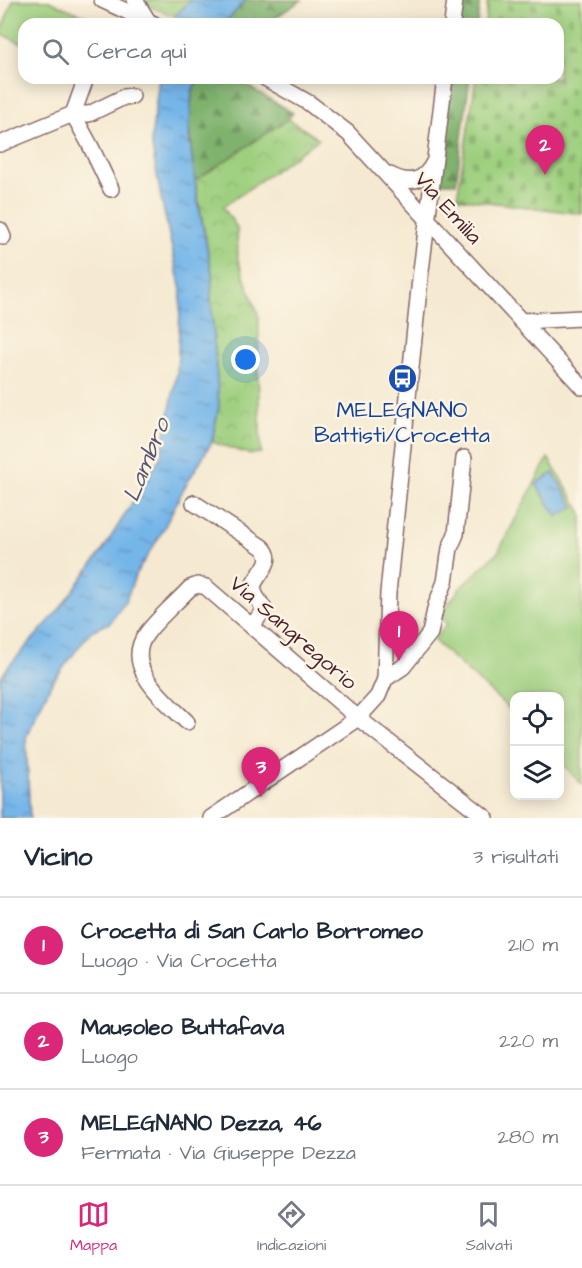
<!DOCTYPE html>
<html lang="it">
<meta charset="utf-8">
<style>
:root{--surface:#fff;--page:#f2f2f3;--text:#1f2937;--muted:#747a83;--line:#e0e1e3;--accent:#db2777}
body{margin:0;font-family:"Architects Daughter",sans-serif;background:var(--page);color:var(--text)}
.controls{position:absolute;right:18px;bottom:18px;display:grid;overflow:hidden;border-radius:12px;box-shadow:0 3px 15px #0003}
.controls button{width:54px;height:54px;display:grid;place-items:center;padding:0;border:0;border-bottom:2px solid var(--line);background:var(--surface);color:var(--text);font:30px sans-serif}
.you{position:absolute;left:246px;top:360px;width:21px;height:21px;margin:-15px;border:4px solid #fff;border-radius:50%;background:#1a73e8;box-shadow:0 0 0 9px #1a73e833}
.badge{display:grid;place-items:center;width:39px;height:39px;border-radius:50%;background:var(--accent);color:#fff;font-size:20px;font-weight:700}
.pin{position:absolute;translate:-50% -50px;filter:drop-shadow(0 2px 3px #0008)}
.pin::after{content:'';position:absolute;top:32px;width:21px;height:18px;background:inherit;clip-path:polygon(0 0,100% 0,50% 100%)}
.list{margin:0;padding:0;list-style:none}
h2{display:flex;justify-content:space-between;align-items:center;height:78px;margin:0;padding:0 24px;font-size:26px}
h2 small{font-size:20px;font-weight:400;color:var(--muted)}
.list li{display:grid;grid-template-columns:39px 1fr auto;gap:18px;align-items:center;box-sizing:border-box;height:96px;padding:0 24px;border-top:2px solid var(--line)}
.list b{display:block;font-size:22px;white-space:nowrap}
.list p{margin:0;font-size:20px;white-space:nowrap;color:var(--muted)}
.list em{font-size:20px;font-style:normal;color:var(--muted)}
.icon{flex:none;width:33px;height:33px;fill:none;stroke:currentColor;stroke-width:2;stroke-linecap:round;stroke-linejoin:round}
.map{position:relative;flex:none;width:582px;height:818px;overflow:hidden}
.search{position:absolute;background:var(--surface);box-shadow:0 3px 15px #0003;left:18px;right:18px;top:18px;height:66px;display:flex;align-items:center;gap:15px;box-sizing:border-box;padding:0 21px;border-radius:18px;color:var(--muted);font-size:22px}
.sheet{height:366px;background:var(--surface)}
nav{display:flex;justify-content:space-around;align-items:center;box-sizing:border-box;height:84px;border-top:2px solid var(--line);background:var(--surface);font-size:16px;color:var(--muted)}
nav a{display:grid;justify-items:center;gap:3px}
nav .on{color:var(--accent)}
.map>svg:first-child{display:block}
</style>
<div class="map">
<svg width="582" height="818" viewBox="0 0 582 818">
<defs>
<pattern id="forest-firs" width="22" height="20" patternUnits="userSpaceOnUse" patternTransform="scale(1.5)"><rect width="22" height="20" fill="#7eb26d"/><path d="M5 1l3.5 6h-7zM16 11l3.5 6h-7z" fill="#69905a"/></pattern>
<pattern id="cemetery-stones" width="16" height="16" patternUnits="userSpaceOnUse" patternTransform="scale(1.5)"><rect width="16" height="16" fill="#9dcf7e"/><path d="M2 7V4a2 2 0 0 1 4 0v3zM10 15v-3a2 2 0 0 1 4 0v3z" fill="#89b16d"/></pattern>
<pattern id="park-crowns" width="20" height="18" patternUnits="userSpaceOnUse" patternTransform="scale(1.5)"><rect width="20" height="18" fill="#9dcf7e"/><path d="M2 6a3 3 0 1 1 6 0M12 15a3 3 0 1 1 6 0" fill="none" stroke="#89b16d"/></pattern>
<pattern id="water-ripples" width="26" height="14" patternUnits="userSpaceOnUse" patternTransform="scale(1.5)"><rect width="26" height="14" fill="#74b6e9"/><path d="M2 4q2-2 4 0t4 0M15 11q2-2 4 0t4 0" fill="none" stroke="#6193bd"/></pattern>
</defs>
<rect width="100%" height="100%" fill="#fcf5e5"/>
<filter id="ink" filterUnits="userSpaceOnUse"><feTurbulence type="fractalNoise" baseFrequency=".0167" numOctaves="2"/><feDisplacementMap in="SourceGraphic" scale="12" xChannelSelector="R" yChannelSelector="G"/><feConvolveMatrix kernelMatrix="1 2 1 2 8 2 1 2 1" color-interpolation-filters="sRGB"/></filter>
<filter id="wash" filterUnits="userSpaceOnUse"><feTurbulence type="fractalNoise" baseFrequency=".008" numOctaves="4" result="noise"/><feDisplacementMap in="SourceGraphic" scale="24" xChannelSelector="R" yChannelSelector="G"/><feGaussianBlur stdDeviation="1.35" result="paint"/><feColorMatrix in="noise" values="0 0 0 0 0 0 0 0 0 0 0 0 0 0 0 0 0 1.4 0 .05"/><feComposite in="paint" operator="in"/></filter>
<g filter="url(#wash)">
<rect width="100%" height="100%" fill="#f5ead1"/>
<path fill="url(#forest-firs)" stroke="#64684c" stroke-width="1.5" d="M246,0H302L276,17L275,24H224Z
M462,0H480L477,24H458Z
M198,78H234L293,113L288,119L195,181C191,147 184,111 198,78Z
M452,78H470L456,183H438Z"/>
<path fill="url(#cemetery-stones)" stroke="#747754" stroke-width="1.5" d="M488,0H582V214L457,198L476,78H558V24H485Z"/>
<path fill="url(#park-crowns)" stroke="#747754" stroke-width="1.5" d="M143,0H191L175,16L147,6Z
M288,119L319,139L223,207L237,228L238,260L259,317L258,375L261,453L249,454L212,442L219,406L211,300L212,273L195,181Z"/>
<path fill="#9dcf7e" stroke="#747754" stroke-width="1.5" d="M13,0H47L92,19L89,24H24V44L0,34Z
M548,458L582,513V785L560,761V696H514V713L433,640L447,624L439,616L461,587L498,552Z"/>
<path fill="url(#water-ripples)" stroke="#5f6a8a" stroke-width="1.5" d="M191,0H246L224,24H173L175,16Z
M159,78H198L192,91L189,135L197,197L212,273L211,300L219,406L212,442L184,488L161,534L136,574L126,600L110,623L91,631L51,684L26,737L30,818H0V679L8,667L58,611L103,550L161,456L177,373L181,290L161,198L151,141Z
M553,473L574,507L557,517L536,484Z"/>
</g>
<g filter="url(#ink)">
<g fill="none" stroke-linecap="round" stroke-linejoin="round">
<defs>
<path id="minor" d="M102,0L154,24
M135,0L148,21
M452,24L455,0
M265,78L309,103L348,133L582,387
M73,114L90,145L111,189
M73,114L86,78
M0,144L73,114H89L124,97L132,96
M390,175C409,185 424,182 434,162
M0,230L3,237
M521,321L582,318
M194,503L262,547C277,561 258,572 253,586L255,595L263,607L262,612L253,625
M385,679L403,667L430,633L436,605L445,582L450,548L456,534L464,458
M187,722C165,700 121,667 147,633C159,617 176,603 190,588L198,585L206,587L358,718L486,818
M211,818L358,718L378,696L385,679L388,593L420,279L445,78"/>
</defs>
<use href="#minor" stroke="#866665" stroke-width="18"/>
<use href="#minor" stroke="#fff" stroke-width="15"/>
</g>
</g>
<defs>
<symbol id="bus-disc" viewBox="-11 -11 22 22"><circle r="9.5" fill="#1a4fb4" stroke="#fcf5e5"/><path d="M-5-6H5V4H4V6H2V4H-2V6H-4V4H-5ZM-3.5-4V0h7V-4ZM-3.5 1.2v1.5H-2V1.2ZM2 1.2v1.5H3.5V1.2Z" fill="#fff"/></symbol>
</defs>
<g fill-rule="evenodd">
<use href="#bus-disc" x="386" y="362" width="33" height="33"/>
</g>
<g text-anchor="middle" dominant-baseline="central" stroke-width="5" stroke-linejoin="round" paint-order="stroke">
<g font-size="22" fill="#4a1f2b" stroke="#fcf5e5">
<text transform="translate(448 208) rotate(48)">Via Emilia</text>
<text transform="translate(293 633) rotate(41)">Via Sangregorio</text>
</g>
<g font-size="22" fill="#164399" stroke="#fcf5e5">
<text x="402" y="410">MELEGNANO<tspan x="402" dy="25">Battisti/Crocetta</tspan></text>
</g>
<g font-size="24" font-style="italic" fill="#59546e" stroke="#fcf5e5">
<text transform="translate(147 460) rotate(-68)">Lambro</text>
</g>
</g>
</svg>
<div class="controls">
<button><svg class="icon" aria-label="locate" viewBox="0 0 24 24"><circle cx="12" cy="12" r="6"/><path d="M12 2v4M12 18v4M2 12h4M18 12h4"/></svg></button>
<button><svg class="icon" aria-label="layers" viewBox="0 0 24 24"><path d="M12 4l9 5-9 5-9-5zM3 14l9 5 9-5"/></svg></button>
</div>
<div class="you"></div>
<div class="pin badge" style="left:399px;top:661px">1</div>
<div class="pin badge" style="left:545px;top:175px">2</div>
<div class="pin badge" style="left:261px;top:797px">3</div>
<div class="search"><svg class="icon" aria-label="search" viewBox="0 0 24 24"><circle cx="10" cy="10" r="6"/><path d="M15 15l6 6"/></svg>Cerca qui</div>
</div>
<section class="sheet">
<h2>Vicino<small>3 risultati</small></h2>
<ul class="list">
<li><span class="badge">1</span><div><b>Crocetta di San Carlo Borromeo</b><p>Luogo · Via Crocetta</p></div><em>210 m</em></li>
<li><span class="badge">2</span><div><b>Mausoleo Buttafava</b><p>Luogo</p></div><em>220 m</em></li>
<li><span class="badge">3</span><div><b>MELEGNANO Dezza, 46</b><p>Fermata · Via Giuseppe Dezza</p></div><em>280 m</em></li>
</ul>
</section>
<nav>
<a class="on"><svg class="icon" aria-label="map" viewBox="0 0 24 24"><path d="M3 6l6-2 6 2 6-2v14l-6 2-6-2-6 2zM9 4v14M15 6v14"/></svg>Mappa</a>
<a><svg class="icon" aria-label="directions" viewBox="0 0 24 24"><path d="M12 3l9 9-9 9-9-9zM9 14v-3h6M13 9l2 2-2 2"/></svg>Indicazioni</a>
<a><svg class="icon" aria-label="saved" viewBox="0 0 24 24"><path d="M7 4h10v16l-5-4-5 4z"/></svg>Salvati</a>
</nav>
